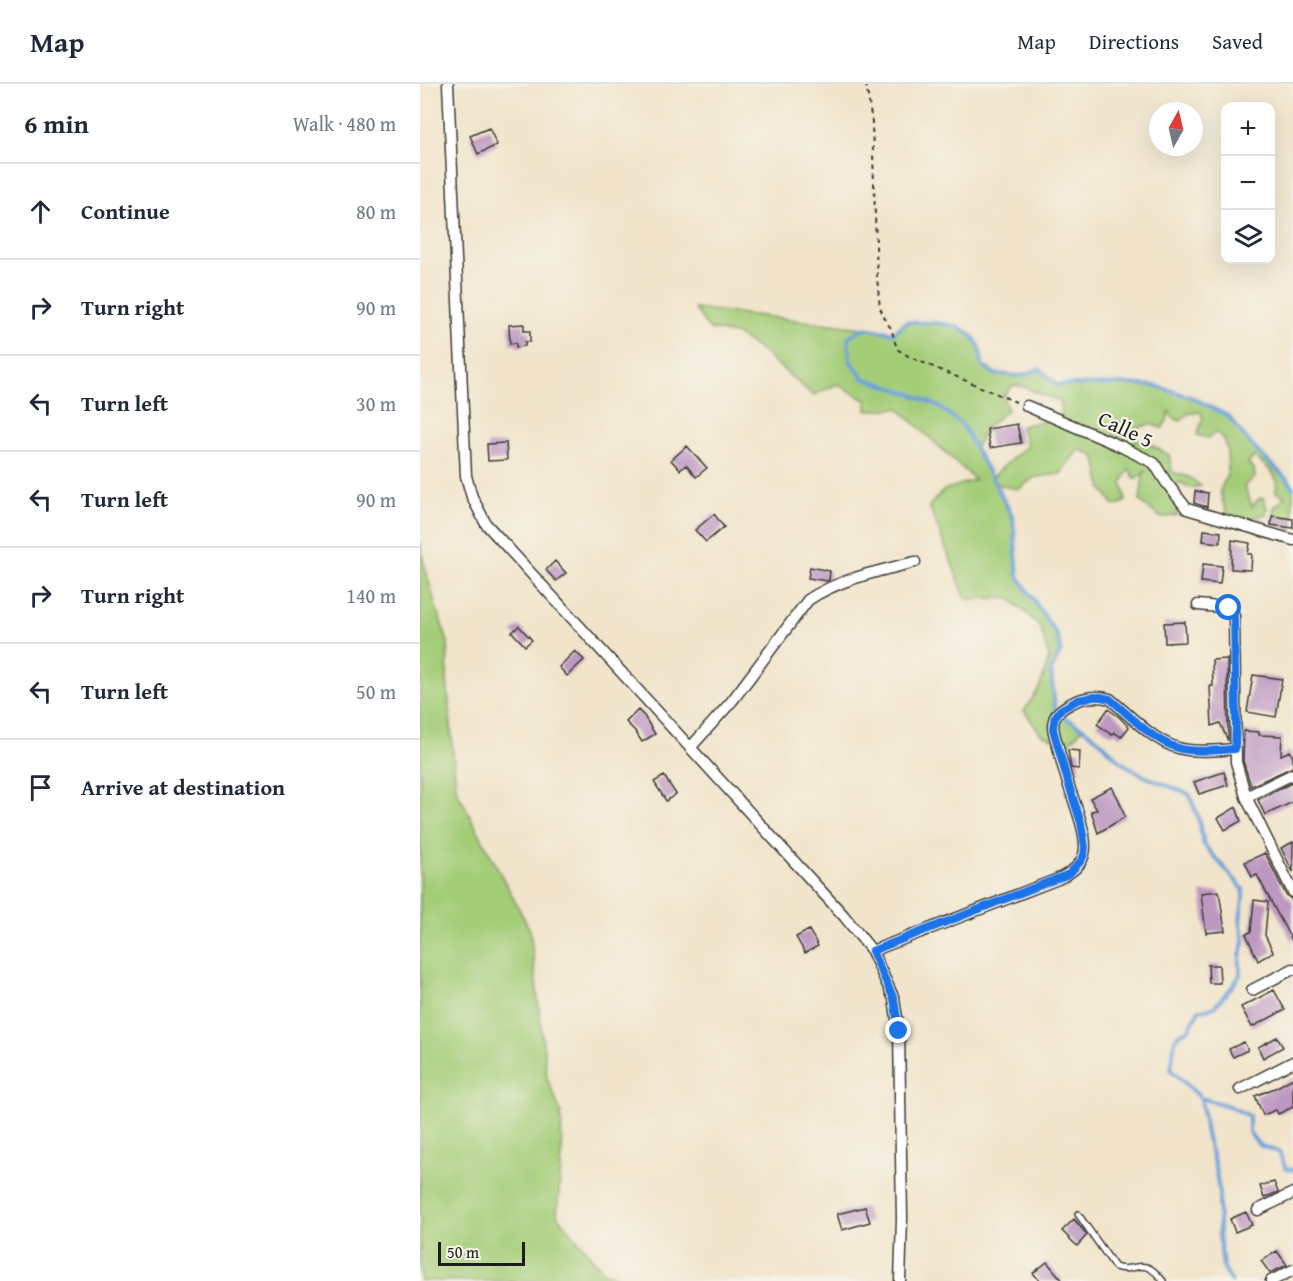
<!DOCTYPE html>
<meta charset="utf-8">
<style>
:root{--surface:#fff;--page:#f6f6f7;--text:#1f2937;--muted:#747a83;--line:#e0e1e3}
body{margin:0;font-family:"Gentium Book Plus",serif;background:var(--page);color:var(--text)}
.controls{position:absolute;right:18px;top:18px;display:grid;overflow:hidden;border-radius:12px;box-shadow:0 6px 24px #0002}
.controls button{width:54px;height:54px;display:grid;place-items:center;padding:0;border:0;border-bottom:2px solid var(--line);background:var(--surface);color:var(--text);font:30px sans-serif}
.compass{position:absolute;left:729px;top:18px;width:54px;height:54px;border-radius:50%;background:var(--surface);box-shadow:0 6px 24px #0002;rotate:8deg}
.scale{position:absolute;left:18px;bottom:15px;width:87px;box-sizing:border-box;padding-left:6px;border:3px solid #1c1c1c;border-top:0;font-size:16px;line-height:21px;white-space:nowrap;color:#1c1c1c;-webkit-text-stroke:4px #f7f3e8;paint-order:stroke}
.stop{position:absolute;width:18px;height:18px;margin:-14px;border:4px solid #1a73e8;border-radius:50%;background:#fff}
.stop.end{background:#1a73e8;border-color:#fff;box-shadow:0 2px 6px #0008}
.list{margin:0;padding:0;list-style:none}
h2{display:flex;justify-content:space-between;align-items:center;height:78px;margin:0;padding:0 24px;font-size:26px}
h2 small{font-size:20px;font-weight:400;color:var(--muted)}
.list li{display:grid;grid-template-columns:39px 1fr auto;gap:18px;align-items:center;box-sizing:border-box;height:96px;padding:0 24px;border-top:2px solid var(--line)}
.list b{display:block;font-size:22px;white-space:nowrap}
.list em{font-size:20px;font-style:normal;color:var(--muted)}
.icon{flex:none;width:33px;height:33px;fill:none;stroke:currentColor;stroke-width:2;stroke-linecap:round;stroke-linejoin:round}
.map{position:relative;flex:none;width:873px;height:1197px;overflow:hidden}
header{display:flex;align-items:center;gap:36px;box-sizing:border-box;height:84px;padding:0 30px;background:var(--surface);border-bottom:2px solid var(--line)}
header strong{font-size:28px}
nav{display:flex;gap:33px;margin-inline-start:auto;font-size:21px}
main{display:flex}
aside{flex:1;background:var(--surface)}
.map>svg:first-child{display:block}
</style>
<header>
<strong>Map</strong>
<nav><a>Map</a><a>Directions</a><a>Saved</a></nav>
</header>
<main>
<aside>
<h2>6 min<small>Walk · 480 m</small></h2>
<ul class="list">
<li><svg class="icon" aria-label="ahead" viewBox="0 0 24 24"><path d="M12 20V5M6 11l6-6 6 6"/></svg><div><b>Continue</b></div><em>80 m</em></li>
<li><svg class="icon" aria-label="right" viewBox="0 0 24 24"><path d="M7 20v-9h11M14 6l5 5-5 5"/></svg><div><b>Turn right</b></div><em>90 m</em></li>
<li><svg class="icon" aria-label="left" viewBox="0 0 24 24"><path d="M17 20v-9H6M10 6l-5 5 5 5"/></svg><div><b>Turn left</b></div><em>30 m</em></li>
<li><svg class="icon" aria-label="left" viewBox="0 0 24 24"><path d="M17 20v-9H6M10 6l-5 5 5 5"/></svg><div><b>Turn left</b></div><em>90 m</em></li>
<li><svg class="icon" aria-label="right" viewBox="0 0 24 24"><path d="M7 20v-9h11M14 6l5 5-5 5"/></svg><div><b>Turn right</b></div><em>140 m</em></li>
<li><svg class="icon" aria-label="left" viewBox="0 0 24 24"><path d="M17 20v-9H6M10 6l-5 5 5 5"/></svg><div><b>Turn left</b></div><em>50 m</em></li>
<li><svg class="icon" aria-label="arrive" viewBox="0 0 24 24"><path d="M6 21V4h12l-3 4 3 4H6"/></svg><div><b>Arrive at destination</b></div></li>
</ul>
</aside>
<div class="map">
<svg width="873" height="1197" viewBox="0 0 873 1197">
<rect width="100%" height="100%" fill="#f7f3e8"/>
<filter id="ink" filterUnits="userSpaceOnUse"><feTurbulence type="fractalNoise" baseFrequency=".0167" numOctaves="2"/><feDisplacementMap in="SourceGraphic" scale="12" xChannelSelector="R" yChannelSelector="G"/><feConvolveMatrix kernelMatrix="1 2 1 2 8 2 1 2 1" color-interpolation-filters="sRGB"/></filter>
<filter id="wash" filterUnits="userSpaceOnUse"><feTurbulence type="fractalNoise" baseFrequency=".008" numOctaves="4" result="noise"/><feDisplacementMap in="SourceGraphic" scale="24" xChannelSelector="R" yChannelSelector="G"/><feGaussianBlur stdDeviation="1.35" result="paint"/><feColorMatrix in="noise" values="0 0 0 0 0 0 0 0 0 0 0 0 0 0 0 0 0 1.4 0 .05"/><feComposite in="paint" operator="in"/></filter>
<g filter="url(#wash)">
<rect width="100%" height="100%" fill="#f1e4ca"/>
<path fill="#a4cd78" stroke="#60744a" stroke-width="1.5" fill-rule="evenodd" d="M274,224L444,244L474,249L486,238C510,239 546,235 559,262C561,267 561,275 562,281L575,290L601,292L620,285L637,301L710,300L736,302L771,313L808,332L834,364L870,398L873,404V448L867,443L869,435L856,433L853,425L865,413L856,408L857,397L852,388L834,372L828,380L834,385L835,394L824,402C826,410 830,413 832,423L838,415L844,414L847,424L846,431L835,432V435L844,436L846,441L841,443L810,435L804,422L800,407L808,388L807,366L805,357L797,348L788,354L777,351L783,334L780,328L767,330L761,337L753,334L749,327L747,337L742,344L730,340L714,345L715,356L728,359L749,371L752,388L769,393L781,402L771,404L759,398L752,405L758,431L741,434L720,417L723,390L726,387L715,395L709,385L702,398L706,417L695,422L681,403L678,383L674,372L659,365L640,390L615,393L599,405L582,402L572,396L593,433L598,492L637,551L641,567L631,586L635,624L642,632L663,644L647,661L621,650L604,627L620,603L629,573L620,542L589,514L546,515L509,422L524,406L555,396L478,324L447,327V317L418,300L393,311L344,269L318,251L289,245ZM593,301L601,302L641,318L640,337H624L601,342L607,362L588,378L571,395L556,363L567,343L588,325L583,313Z
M0,457L2,471L15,520L28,558L27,595L36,705L110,846L127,994L141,1029L142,1070L137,1131L184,1188L207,1197H0Z"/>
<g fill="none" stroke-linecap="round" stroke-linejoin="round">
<path stroke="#6ca1d9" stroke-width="4" d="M635,624L631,586L641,567L637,551L598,492L593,433L542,340L518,322L491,310L443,294L430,276L428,253L444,244L474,249L486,238C510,239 546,235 559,262C561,267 561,275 562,281L575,290L601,292L620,285L637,301L710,300L736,302L771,313L808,332L834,364L870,398L873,404
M642,632L663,644L681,658L701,678L724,692L769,710L778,733L784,761L823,805V816L820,836L824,858L820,872V891L812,903L793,924L779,926L769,945L758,951L755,956L751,986L781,1014L786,1050L794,1078L799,1106V1152L803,1182L811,1197
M781,1014L809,1022L829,1032V1048L839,1061L859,1068L866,1085L873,1086"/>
</g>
<g id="blocks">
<path fill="#bd99c2" d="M69,44L77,61L58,70L50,52Z
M104,240V247H110V258H105V262L96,263V259L90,260L89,241Z
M597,340L601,359L570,364L567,345Z
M86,359L87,376L68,377L67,360Z
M267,362L287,384L276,393L266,381L260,386L251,376Z
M775,407L788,409L787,423L774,419Z
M294,430L304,443L286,458L275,446Z
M852,432L873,435V444L851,441Z
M784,446L801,448L800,459L783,457Z
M812,456L830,459L828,470H832L831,486L811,485Z
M135,477L146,489L136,497L126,486Z
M783,480L802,482L800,500L781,498Z
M390,483L410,487L409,496L407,497L388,494Z
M765,538L766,558L745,559L744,539Z
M99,542L112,556L105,562L92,548Z
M155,567L164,576L147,592L139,583Z
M807,575L808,657L800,639L792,642L790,602H793L792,576Z
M833,591L862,595L856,633L827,628Z
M688,625L699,633L709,643L701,653L694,648L692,651L677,640Z
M218,626L224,632L235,650L222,658L215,647L206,638Z
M824,647L839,648V651L862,652L861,671L870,667L873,674V683L831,702L823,677Z
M648,666L660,667L659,685L651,684Z
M804,688L808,701L779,710L774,698Z
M244,692L256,710L246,717L234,698Z
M873,698V718L845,731L838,716Z
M692,703L699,716L705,733L678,749L671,727L677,726L670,714Z
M816,723L821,737L805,746L798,734Z
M873,758V788L861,764Z
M845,769L866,811L871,815L873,819V859L837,791L832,793L825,778Z
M799,807L805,847L786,849L781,809Z
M834,816L848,818L845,851L853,868L838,877L826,850L831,848Z
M389,846L398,862L385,869L376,853Z
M788,881H799L800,899H789Z
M854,906L865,926L832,943L821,923Z
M857,953L863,963L843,974L838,963Z
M824,958L828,966L813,973L809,965Z
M873,994V1023L858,1030L856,1026L843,1031L835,1012L857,1003Z
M854,1098L858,1108L844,1114L840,1102Z
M445,1123L450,1138L422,1146L417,1130Z
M826,1128L832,1141L815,1148L810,1135Z
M654,1135L667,1151L657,1162L642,1147Z
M857,1167L867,1181L850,1189L841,1177Z
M627,1178L643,1197H620L613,1189Z"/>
</g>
</g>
<g filter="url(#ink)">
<use href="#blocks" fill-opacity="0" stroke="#3c3a36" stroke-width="1.5"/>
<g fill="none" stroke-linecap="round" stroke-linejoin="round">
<defs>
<path id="service" d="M658,1130L695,1183C715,1191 722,1169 743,1197"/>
<path id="minor" d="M28,0L46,392L52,413L66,440L424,832L452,867L474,915L479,947L482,1135L480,1197
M607,322L700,362L734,379L746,398L767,425L873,456
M778,521L809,524L812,526L814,532L816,678L826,713L873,808
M270,664L312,617L388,516C419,495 459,487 495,478
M826,713L873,690
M452,867L638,795C649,790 661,783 664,770C669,753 653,716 648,699C644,687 641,675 638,663C636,654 631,645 634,636C636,628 643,624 650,620C663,613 676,611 690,615C712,633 738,663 768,666C783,668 799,666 815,665
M832,906L873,885
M820,1005L873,978
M838,1126L873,1109
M851,1197L873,1186"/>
</defs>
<use href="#service" stroke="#3c3a36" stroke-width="8"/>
<use href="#minor" stroke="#3c3a36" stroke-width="13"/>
<path stroke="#3c3a36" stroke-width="2" stroke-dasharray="4.5 4.5" stroke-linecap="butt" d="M446,0L452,38L457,193L460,224L467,239L471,244L477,265L490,273L596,318"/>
<use href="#service" stroke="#fff" stroke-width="5"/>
<use href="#minor" stroke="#fff" stroke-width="10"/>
</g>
</g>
<g fill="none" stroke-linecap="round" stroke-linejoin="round" filter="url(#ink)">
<path stroke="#1a73e8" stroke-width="8" d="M479,947L474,915L452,867L649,790L661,777L664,771L665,763L661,739L647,695L633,645L634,637L635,633L640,626L658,616L673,613H681L690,615C712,633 738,663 768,666C783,668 799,666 815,665L816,639L814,532L812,526L809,524"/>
</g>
<g text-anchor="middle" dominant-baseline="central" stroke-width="4.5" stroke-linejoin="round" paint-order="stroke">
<g font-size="21" fill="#1c1c1c" stroke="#f7f3e8">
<text transform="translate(706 345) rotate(25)">Calle 5</text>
</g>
</g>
</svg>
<div class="controls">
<button>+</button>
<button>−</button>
<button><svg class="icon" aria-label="layers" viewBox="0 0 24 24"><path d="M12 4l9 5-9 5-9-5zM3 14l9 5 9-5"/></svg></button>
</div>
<svg class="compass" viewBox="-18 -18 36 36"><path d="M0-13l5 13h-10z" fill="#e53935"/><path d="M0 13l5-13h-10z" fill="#747a83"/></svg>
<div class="scale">50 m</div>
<div class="stop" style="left:809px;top:524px"></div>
<div class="stop end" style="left:479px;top:947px"></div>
</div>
</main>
